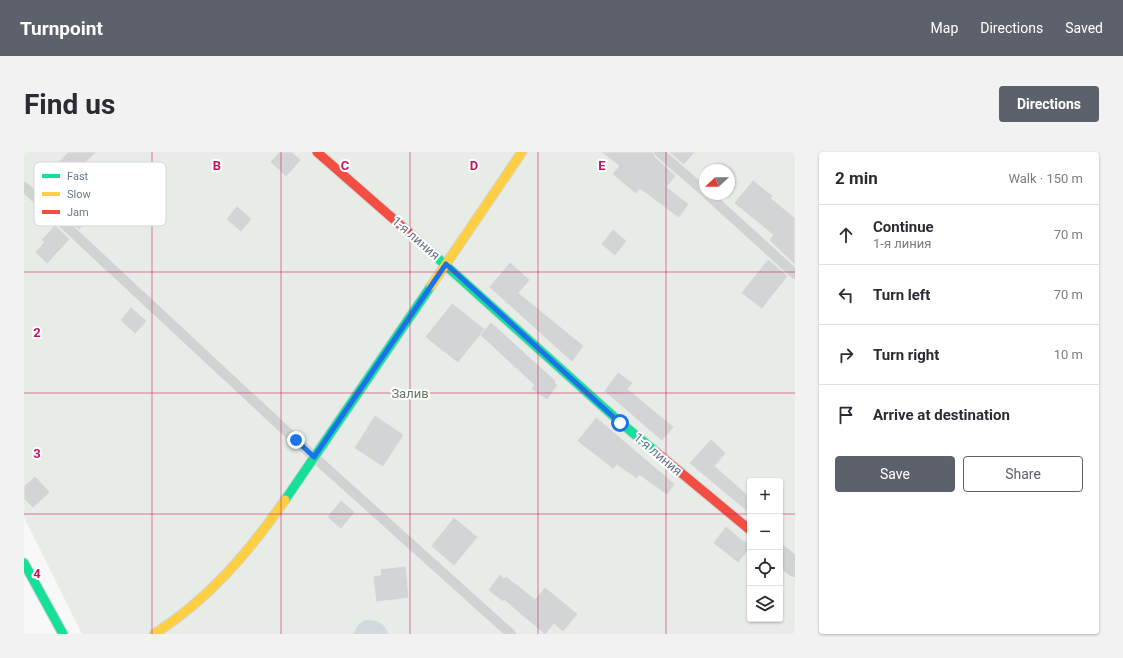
<!DOCTYPE html>
<meta charset="utf-8">
<style>
:root{--surface:#fff;--page:#f2f2f3;--text:#2b2b33;--muted:#7c7c81;--line:#e1e1e2;--accent:#5d616b}
body{margin:0;font-family:Roboto,sans-serif;background:var(--page);color:var(--text)}
.controls{position:absolute;right:12px;bottom:12px;display:grid;overflow:hidden;border-radius:4px;box-shadow:0 1px 3px #0004}
.controls button{width:36px;height:36px;display:grid;place-items:center;padding:0;border:0;border-bottom:1px solid var(--line);background:var(--surface);color:var(--text);font:20px sans-serif}
.compass{position:absolute;left:675px;top:12px;width:36px;height:36px;border-radius:50%;background:var(--surface);box-shadow:0 1px 3px #0004;rotate:248deg}
.stop{position:absolute;width:12px;height:12px;margin:-9px;border:3px solid #1a73e8;border-radius:50%;background:#fff}
.stop.end{background:#1a73e8;border-color:#fff;box-shadow:0 1px 4px #0008}
.list{margin:0;padding:0;list-style:none}
h2{display:flex;justify-content:space-between;align-items:center;height:52px;margin:0;padding:0 16px;font-size:17px}
h2 small{font-size:13px;font-weight:400;color:var(--muted)}
.list li{display:grid;grid-template-columns:26px 1fr auto;gap:12px;align-items:center;box-sizing:border-box;height:60px;padding:0 16px;border-top:1px solid var(--line)}
.list b{display:block;font-size:15px;white-space:nowrap}
.list p{margin:0;font-size:13px;white-space:nowrap;color:var(--muted)}
.list em{font-size:13px;font-style:normal;color:var(--muted)}
.actions{display:flex;gap:8px;padding:12px 16px}
.actions a{flex:1;padding:9px 0;border:1px solid var(--accent);border-radius:4px;text-align:center;font-size:14px;color:var(--accent)}
.actions .main{background:var(--accent);color:#fff}
.icon{flex:none;width:22px;height:22px;fill:none;stroke:currentColor;stroke-width:2;stroke-linecap:round;stroke-linejoin:round}
.map{position:relative;flex:none;width:771px;height:482px;overflow:hidden;border-radius:4px}
header{display:flex;align-items:center;gap:24px;box-sizing:border-box;height:56px;padding:0 20px;background:var(--accent);color:#fff}
header strong{font-size:19px}
nav{display:flex;gap:22px;margin-inline-start:auto;font-size:14px}
.intro{display:flex;align-items:center;justify-content:space-between;box-sizing:border-box;height:96px;padding:0 24px}
h1{margin:0;font-size:28px}
.button{padding:10px 18px;border-radius:4px;background:var(--accent);color:#fff;font-size:14px;font-weight:700}
main{display:flex;gap:24px;padding:0 24px}
aside{flex:1;background:var(--surface);border-radius:4px;box-shadow:0 1px 3px #0004}
.map>svg:first-child{display:block}
</style>
<header>
<strong>Turnpoint</strong>
<nav><a>Map</a><a>Directions</a><a>Saved</a></nav>
</header>
<div class="intro"><h1>Find us</h1><a class="button">Directions</a></div>
<main>
<div class="map">
<svg width="771" height="482" viewBox="0 0 771 482">
<rect width="100%" height="100%" fill="#f8f8f8"/>
<path fill="#e8ece6" fill-rule="evenodd" d="M0,0H771V482H58L0,365ZM681,18H705V42H681ZM726,329H756V467H726Z"/>
<path fill="#d4d9dd" d="M341,468C352,468 361,470 364,482H329L335,472Z"/>
<path fill="#d3d4d5" stroke="#e8e8e8" d="M44,0H72L49,24L78,51L55,78L40,64L42,62L37,57L44,49L20,25Z
M255,0H268L277,8L262,25L246,10Z
M577,0H629L631,5L652,24L643,35L665,52L655,66L616,37L612,42L588,22L595,14Z
M645,0H671L660,13Z
M729,28L749,44L747,46L771,66V113L745,88L749,83L710,51Z
M213,54L228,67L217,80L202,67Z
M31,73L46,87L23,112L11,100L20,90L17,88Z
M589,77L603,89L591,104L577,92Z
M744,107L764,124L738,157L717,141Z
M486,110L506,128L495,141L560,194L548,210L465,135Z
M428,151L461,177L434,211L401,185Z
M107,155L123,169L111,182L96,168Z
M467,170L532,229L531,231L534,233L523,248L507,237L510,233L456,183Z
M594,220L609,231L604,237L650,275L638,289L580,239Z
M351,263L380,283L359,315L330,296Z
M572,265L651,332L643,343L615,323L613,327L593,313L589,317L553,289Z
M687,287L702,301L691,314L725,344L726,343V362L665,311Z
M11,324L26,340L9,356L0,347V334Z
M317,348L331,360L317,377L303,365Z
M430,365L454,385L430,414L407,394Z
M702,374L718,388L726,390V396L714,411L689,391Z
M382,414L385,446L352,450L349,424L357,423L356,417Z
M476,422L480,426L482,424L511,447L521,435L554,462L539,480L530,472L522,482H520L480,448L479,450L464,438Z"/>
<g fill="none" stroke-linecap="round" stroke-linejoin="round">
<defs>
<path id="fast" d="M398,92L597,271L632,300
M261,348L407,134
M0,411L39,482"/>
<path id="slow" d="M407,134L498,0
M130,482C184,448 225,400 261,348"/>
<path id="jam" d="M293,0L398,92
M632,300L726,378"/>
</defs>
<use href="#fast" stroke="#d3d5d7" stroke-width="11"/>
<use href="#slow" stroke="#d3d5d7" stroke-width="11"/>
<use href="#jam" stroke="#d3d5d7" stroke-width="11"/>
<path stroke="#d1d2d3" stroke-width="10" d="M635,0L681,40
M0,35L290,305L487,482
M683,42L771,122"/>
<path stroke="#d1d2d3" stroke-width="20" d="M756,403L771,415"/>
<use href="#fast" stroke="#16e098" stroke-width="9"/>
<use href="#slow" stroke="#ffcf43" stroke-width="9"/>
<use href="#jam" stroke="#f24e42" stroke-width="9"/>
</g>
<g fill="none" stroke-linecap="round" stroke-linejoin="round">
<path stroke="#1a73e8" stroke-width="5" d="M272,288L290,305L422,112L596,271"/>
</g>
<path fill="none" stroke="#c2185b" stroke-width="1" stroke-opacity="0.55" d="M128,0V482M257,0V482M386,0V482M514,0V482M642,0V482M0,120H771M0,241H771M0,362H726M756,362H771"/>
<g text-anchor="middle" dominant-baseline="central" stroke-width="4" stroke-linejoin="round" paint-order="stroke">
<g font-size="13" fill="#67778a" stroke="#fff">
<text transform="translate(392 86) rotate(41)">1-я линия</text>
<text transform="translate(634 302) rotate(40)">1-я линия</text>
</g>
<g font-size="13" fill="#657a62" stroke="#fff">
<text x="386" y="241">Залив</text>
</g>
</g>
<rect x="10" y="10" width="132" height="64" rx="6" fill="#fff" stroke="#d1d6dc" stroke-width="1"/>
<rect x="18" y="22" width="18" height="4" fill="#16e098"/>
<rect x="18" y="40" width="18" height="4" fill="#ffcf43"/>
<rect x="18" y="58" width="18" height="4" fill="#f24e42"/>
<g font-size="11" fill="#67778a">
<text x="43" y="28">Fast</text>
<text x="43" y="46">Slow</text>
<text x="43" y="64">Jam</text>
</g>
<g font-size="13" text-anchor="middle" font-weight="bold" fill="#c2185b" stroke="#fff" stroke-width="4" stroke-linejoin="round" paint-order="stroke">
<text x="193" y="18">B</text>
<text x="321" y="18">C</text>
<text x="450" y="18">D</text>
<text x="578" y="18">E</text>
<text x="13" y="185">2</text>
<text x="13" y="306">3</text>
<text x="13" y="426">4</text>
</g>
</svg>
<div class="controls">
<button>+</button>
<button>−</button>
<button><svg class="icon" aria-label="locate" viewBox="0 0 24 24"><circle cx="12" cy="12" r="6"/><path d="M12 2v4M12 18v4M2 12h4M18 12h4"/></svg></button>
<button><svg class="icon" aria-label="layers" viewBox="0 0 24 24"><path d="M12 4l9 5-9 5-9-5zM3 14l9 5 9-5"/></svg></button>
</div>
<svg class="compass" viewBox="-18 -18 36 36"><path d="M0-13l5 13h-10z" fill="#e53935"/><path d="M0 13l5-13h-10z" fill="#7c7c81"/></svg>
<div class="stop" style="left:596px;top:271px"></div>
<div class="stop end" style="left:272px;top:288px"></div>
</div>
<aside>
<h2>2 min<small>Walk · 150 m</small></h2>
<ul class="list">
<li><svg class="icon" aria-label="ahead" viewBox="0 0 24 24"><path d="M12 20V5M6 11l6-6 6 6"/></svg><div><b>Continue</b><p>1-я линия</p></div><em>70 m</em></li>
<li><svg class="icon" aria-label="left" viewBox="0 0 24 24"><path d="M17 20v-9H6M10 6l-5 5 5 5"/></svg><div><b>Turn left</b></div><em>70 m</em></li>
<li><svg class="icon" aria-label="right" viewBox="0 0 24 24"><path d="M7 20v-9h11M14 6l5 5-5 5"/></svg><div><b>Turn right</b></div><em>10 m</em></li>
<li><svg class="icon" aria-label="arrive" viewBox="0 0 24 24"><path d="M6 21V4h12l-3 4 3 4H6"/></svg><div><b>Arrive at destination</b></div></li>
</ul>
<div class="actions"><a class="main">Save</a><a>Share</a></div>
</aside>
</main>
